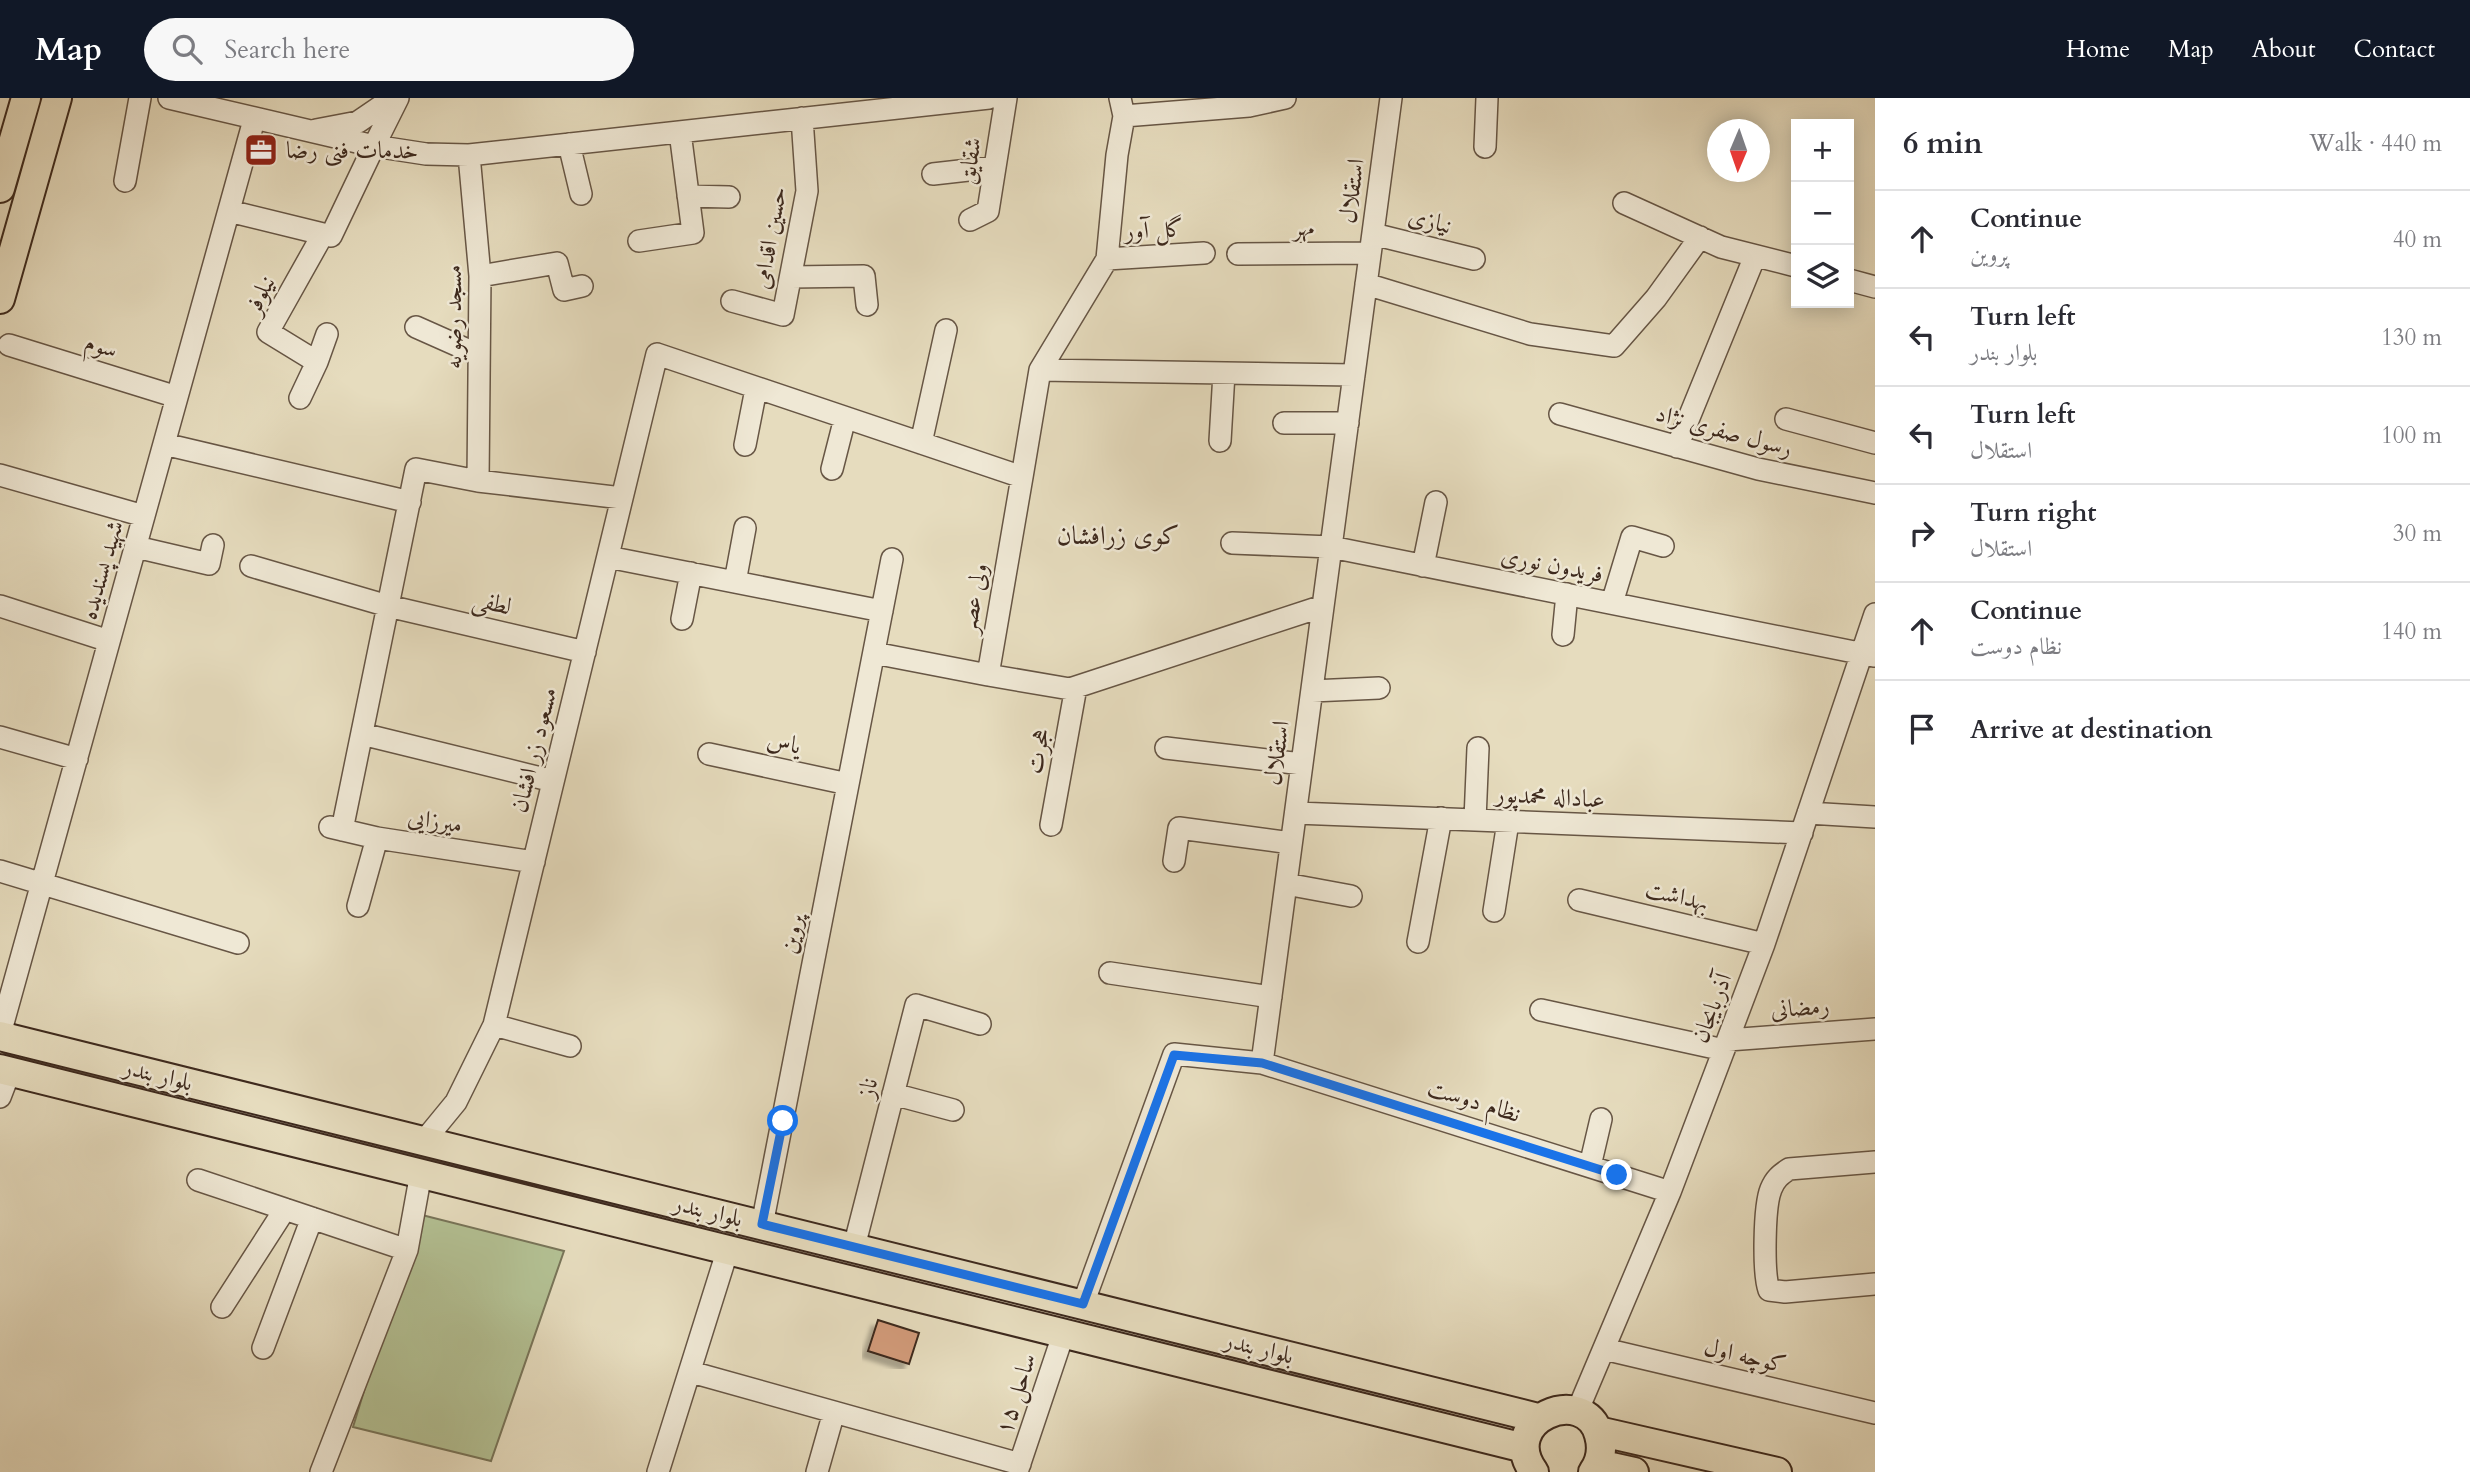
<!DOCTYPE html>
<meta charset="utf-8">
<style>
:root{--surface:#fff;--page:#f7f7f7;--text:#2b2b33;--muted:#7c7c81;--line:#e1e1e2;--accent:#111827}
body{margin:0;font-family:Cardo,Amiri,serif;background:var(--page);color:var(--text)}
.controls{position:absolute;right:21px;top:21px;display:grid;overflow:hidden;border-radius:0px;box-shadow:0 4px 18px #0003}
.controls button{width:63px;height:63px;display:grid;place-items:center;padding:0;border:0;border-bottom:2px solid var(--line);background:var(--surface);color:var(--text);font:35px sans-serif}
.compass{position:absolute;left:1707px;top:21px;width:63px;height:63px;border-radius:50%;background:var(--surface);box-shadow:0 4px 18px #0003;rotate:182deg}
.stop{position:absolute;width:21px;height:21px;margin:-16px;border:5px solid #1a73e8;border-radius:50%;background:#fff}
.stop.end{background:#1a73e8;border-color:#fff;box-shadow:0 2px 7px #0008}
.list{margin:0;padding:0;list-style:none}
h2{display:flex;justify-content:space-between;align-items:center;height:91px;margin:0;padding:0 28px;font-size:30px}
h2 small{font-size:23px;font-weight:400;color:var(--muted)}
.list li{display:grid;grid-template-columns:46px 1fr auto;gap:21px;align-items:center;box-sizing:border-box;height:98px;padding:0 28px;border-top:2px solid var(--line)}
.list b{display:block;font-size:26px;white-space:nowrap}
.list p{margin:0;font-size:23px;white-space:nowrap;color:var(--muted)}
.list em{font-size:23px;font-style:normal;color:var(--muted)}
.icon{flex:none;width:38px;height:38px;fill:none;stroke:currentColor;stroke-width:2;stroke-linecap:round;stroke-linejoin:round}
.map{position:relative;flex:none;width:1875px;height:1374px;overflow:hidden}
header{display:flex;align-items:center;gap:42px;box-sizing:border-box;height:98px;padding:0 35px;background:var(--accent);color:#fff}
header strong{font-size:33px}
nav{display:flex;gap:38px;margin-inline-start:auto;font-size:24px}
.search{width:490px;height:63px;background:var(--page);display:flex;align-items:center;gap:18px;box-sizing:border-box;padding:0 24px;border-radius:38px;color:var(--muted);font-size:26px}
main{display:flex}
aside{flex:1;background:var(--surface)}
.map>svg:first-child{display:block}
</style>
<header>
<strong>Map</strong>
<div class="search"><svg class="icon" aria-label="search" viewBox="0 0 24 24"><circle cx="10" cy="10" r="6"/><path d="M15 15l6 6"/></svg>Search here</div>
<nav><a>Home</a><a>Map</a><a>About</a><a>Contact</a></nav>
</header>
<main>
<div class="map">
<svg width="1875" height="1374" viewBox="0 0 1875 1374">
<defs>
<filter id="shadow"><feDropShadow dx="-6" dy="6" stdDeviation="2" flood-color="#0004"/></filter>
</defs>
<rect width="100%" height="100%" fill="#e6dcbe"/>
<filter id="stains"><feTurbulence type="fractalNoise" baseFrequency=".00286" numOctaves="4"/><feColorMatrix values="0 0 0 0 .2 0 0 0 0 .09 0 0 0 0 .02 0 0 0 .5 -.17"/></filter>
<radialGradient id="worn" r=".72"><stop offset=".6" stop-color="#630" stop-opacity="0"/><stop offset="1" stop-color="#630" stop-opacity=".3"/></radialGradient>
<path fill="#b3c093" stroke="#787458" stroke-width="2" d="M418,1116L564,1153L491,1363L353,1329Z"/>
<path fill="#d19a79" stroke="#3d291d" stroke-width="2" filter="url(#shadow)" d="M878,1222L919,1235L909,1266L868,1253Z"/>
<g fill="none" stroke-linecap="round" stroke-linejoin="round">
<defs>
<path id="minor" d="M169,0L374,48L398,0
M1120,0L1124,18L1249,8L1285,0
M316,32L358,24L393,0
M569,46L581,96
M1485,49L1487,0
M469,57L480,178L478,383
M933,76L995,69
M125,83L140,0
M688,98L729,99
M1624,105L1721,149L1796,168
M229,113L331,138L374,48L426,56L469,57L989,0
M970,122L988,113L1006,0
M1373,136L1474,161
M639,143L693,135L680,34
M1238,156L1370,155
M1107,161L1204,155
M480,178L557,165L564,192L582,188
M791,179L864,178L867,207
M1849,182L1875,189
M1366,186L1530,236L1614,248L1656,200L1700,139
M732,203L783,217L807,93L802,20
M416,229L479,257
M9,247L177,299
M317,264L327,236
M1040,272L1354,277
M300,300L317,264L268,234L323,136
M1560,316L1758,371L1875,395
M1786,321L1875,345
M1284,325H1348
M1220,343L1224,275
M921,345L946,232
M164,346L410,404
M745,347L756,291
M1677,349L1755,158
M832,371L845,320
M0,377L144,418
M1022,379L1040,272L1107,161L1117,57L1124,18
M1232,445L1331,449L1874,558
M136,449L209,466L213,447
M608,459L882,513
M251,468L388,508L585,554
M1423,468L1436,404
M735,484L745,430
M1612,505L1632,439L1663,448
M0,508L109,543
M682,521L691,475
M1563,537L1567,496
M988,577L1070,591L1323,508
M1312,593L1379,590
M362,636L553,683
M0,639L77,661
M1166,650L1302,666
M709,656L848,686
M1296,715L1802,735
M1808,715L1875,719
M1475,722L1478,650
M1051,727L1076,589
M330,729L377,740L534,764
M342,732L416,371L478,383L622,400
M1174,763L1179,730L1291,745
M0,773L238,845
M1286,786L1351,798
M1579,802L1764,846
M358,808L377,740
M1494,813L1508,724
M1418,844L1441,720
M1110,875L1271,899
M1541,912L1724,952
M494,927L570,948
M0,936L254,22
M1728,942L1875,931
M1262,965L1391,0
M893,996L953,1012
M0,999L10,973
M424,1043L456,1004L494,927L657,256L1022,379L988,577L874,555
M1875,1064L1789,1071C1780,1077 1775,1081 1771,1091C1764,1108 1763,1175 1769,1192L1785,1194L1875,1186
M1590,1068L1601,1021
M198,1082L407,1152
M762,1127L892,461
M854,1149L916,907L980,926
M1083,1206L1174,956L1262,965L1670,1094
M222,1209L285,1111
M263,1250L312,1120
M1604,1251L1875,1315
M691,1274L1020,1366
M1577,1314L1670,1094L1764,846L1875,516
M321,1374L407,1152L421,1075
M658,1374L728,1151
M817,1374L834,1314
M1017,1374L1064,1234"/>
<path id="major" d="M0,90L26,0
M0,201L57,0
M0,938L1538,1320
M0,971L1524,1350
M1598,1333L1777,1374
M1598,1366L1634,1374
M1534,1374C1496,1322 1585,1285 1599,1337C1603,1351 1601,1363 1593,1374"/>
</defs>
<use href="#minor" stroke="#675645" stroke-width="24"/>
<use href="#major" stroke="#3d291d" stroke-width="32"/>
<use href="#minor" stroke="#efe8d5" stroke-width="21"/>
<use href="#major" stroke="#e6dcbe" stroke-width="28"/>
</g>
<g fill="none" stroke-linecap="round" stroke-linejoin="round">
<path stroke="#1a73e8" stroke-width="9" d="M783,1023L762,1126L1083,1206L1174,957L1262,965L1617,1077"/>
</g>
<defs>
<symbol id="office-square" viewBox="-11 -11 22 22"><rect x="-9" y="-9" width="18" height="18" rx="4" fill="#8f2418" stroke="#efe8d5"/><path d="M-6-3h4V-5.5h4V-3h4V5H-6ZM-1-4.5V-3h2v-1.5ZM-6 0V1H6V0Z" fill="#fff"/></symbol>
</defs>
<g fill-rule="evenodd">
<use href="#office-square" x="242" y="33" width="38" height="38"/>
</g>
<g text-anchor="middle" dominant-baseline="central" stroke-width="5" stroke-linejoin="round" paint-order="stroke">
<g font-size="24" fill="#3d291d" stroke="#efe8d5" text-anchor="start">
<text x="286" y="52">خدمات فنی رضا</text>
</g>
<g font-size="24" fill="#3d291d" stroke="#efe8d5">
<text transform="translate(970 63) rotate(-81)">شقایق</text>
<text transform="translate(1352 93) rotate(-82)">استقلال</text>
<text transform="translate(1430 123) rotate(14)">نیازی</text>
<text x="1304" y="129">مهر</text>
<text transform="translate(1154 132) rotate(-3)">گل آور</text>
<text transform="translate(770 140) rotate(-80)">حسین اقدامی</text>
<text transform="translate(260 197) rotate(-64)">نیلوفر</text>
<text transform="translate(453 219) rotate(-90)">مسجد رضویه</text>
<text transform="translate(101 248) rotate(17)">سوم</text>
<text transform="translate(1724 333) rotate(15)">رسول صفری نژاد</text>
<text transform="translate(1552 467) rotate(11)">فریدون نوری</text>
<text transform="translate(102 472) rotate(-74)">شهید پسندیده</text>
<text transform="translate(974 500) rotate(-80)">ولی عصر</text>
<text transform="translate(492 505) rotate(13)">لطفی</text>
<text transform="translate(784 645) rotate(12)">یاس</text>
<text transform="translate(534 652) rotate(-76)">مسعود زر افشان</text>
<text transform="translate(1038 653) rotate(-80)">هجرت</text>
<text transform="translate(1277 655) rotate(-82)">استقلال</text>
<text transform="translate(1550 699) rotate(3)">عباداله محمدپور</text>
<text transform="translate(435 723) rotate(9)">میرزایی</text>
<text transform="translate(1677 798) rotate(13)">بهداشت</text>
<text transform="translate(792 836) rotate(-79)">پروین</text>
<text transform="translate(1712 910) rotate(-69)">آذربایجان</text>
<text transform="translate(1800 910) rotate(-4)">رمضانی</text>
<text transform="translate(158 977) rotate(14)">بلوار بندر</text>
<text transform="translate(868 990) rotate(-76)">ناز</text>
<text transform="translate(1474 1003) rotate(17)">نظام دوست</text>
<text transform="translate(708 1113) rotate(14)">بلوار بندر</text>
<text transform="translate(1259 1250) rotate(14)">بلوار بندر</text>
<text transform="translate(1745 1258) rotate(13)">کوچه اول</text>
<text transform="translate(1016 1296) rotate(-72)">ساحل ۱۵</text>
</g>
<g font-size="26" fill="#3d291d" stroke="#efe8d5">
<text x="1118" y="437">کوی زرافشان</text>
</g>
</g>
<rect width="100%" height="100%" filter="url(#stains)"/>
<rect width="100%" height="100%" fill="url(#worn)"/>
</svg>
<div class="controls">
<button>+</button>
<button>−</button>
<button><svg class="icon" aria-label="layers" viewBox="0 0 24 24"><path d="M12 4l9 5-9 5-9-5zM3 14l9 5 9-5"/></svg></button>
</div>
<svg class="compass" viewBox="-18 -18 36 36"><path d="M0-13l5 13h-10z" fill="#e53935"/><path d="M0 13l5-13h-10z" fill="#7c7c81"/></svg>
<div class="stop" style="left:783px;top:1023px"></div>
<div class="stop end" style="left:1617px;top:1077px"></div>
</div>
<aside>
<h2>6 min<small>Walk · 440 m</small></h2>
<ul class="list">
<li><svg class="icon" aria-label="ahead" viewBox="0 0 24 24"><path d="M12 20V5M6 11l6-6 6 6"/></svg><div><b>Continue</b><p>پروین</p></div><em>40 m</em></li>
<li><svg class="icon" aria-label="left" viewBox="0 0 24 24"><path d="M17 20v-9H6M10 6l-5 5 5 5"/></svg><div><b>Turn left</b><p>بلوار بندر</p></div><em>130 m</em></li>
<li><svg class="icon" aria-label="left" viewBox="0 0 24 24"><path d="M17 20v-9H6M10 6l-5 5 5 5"/></svg><div><b>Turn left</b><p>استقلال</p></div><em>100 m</em></li>
<li><svg class="icon" aria-label="right" viewBox="0 0 24 24"><path d="M7 20v-9h11M14 6l5 5-5 5"/></svg><div><b>Turn right</b><p>استقلال</p></div><em>30 m</em></li>
<li><svg class="icon" aria-label="ahead" viewBox="0 0 24 24"><path d="M12 20V5M6 11l6-6 6 6"/></svg><div><b>Continue</b><p>نظام دوست</p></div><em>140 m</em></li>
<li><svg class="icon" aria-label="arrive" viewBox="0 0 24 24"><path d="M6 21V4h12l-3 4 3 4H6"/></svg><div><b>Arrive at destination</b></div></li>
</ul>
</aside>
</main>
